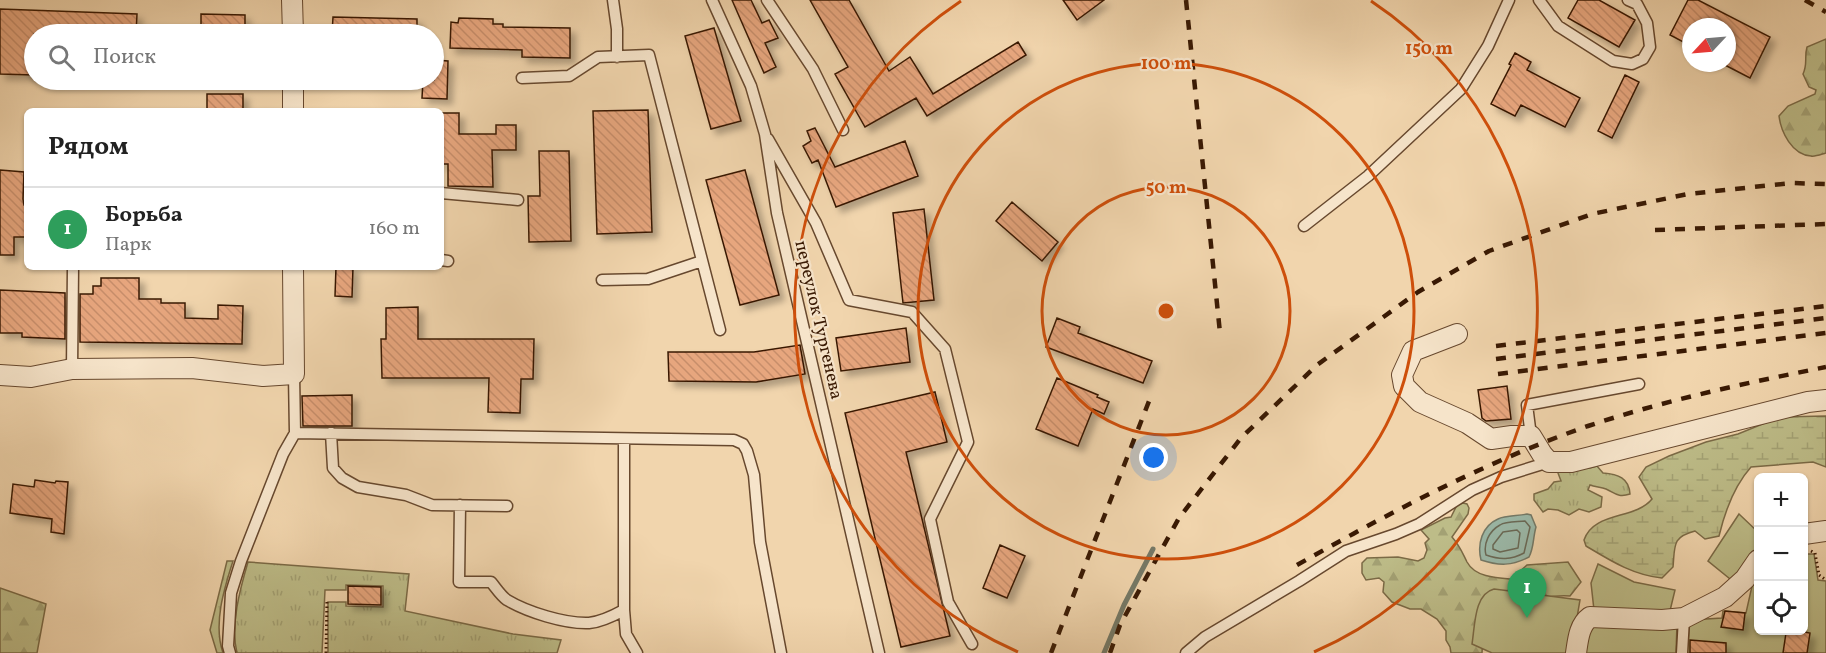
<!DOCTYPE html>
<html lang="ru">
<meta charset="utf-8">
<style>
:root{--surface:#fff;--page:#f6f6f6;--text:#222;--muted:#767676;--line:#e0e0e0;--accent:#0b8043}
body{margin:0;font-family:Vollkorn,serif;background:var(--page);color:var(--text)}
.controls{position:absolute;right:18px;bottom:18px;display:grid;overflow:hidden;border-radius:9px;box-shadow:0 2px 4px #0004}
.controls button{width:54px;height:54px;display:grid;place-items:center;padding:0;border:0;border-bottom:2px solid var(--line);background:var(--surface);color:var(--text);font:30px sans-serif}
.compass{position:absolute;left:1682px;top:18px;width:54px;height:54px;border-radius:50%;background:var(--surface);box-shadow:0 2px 4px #0004;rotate:244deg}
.you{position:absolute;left:1154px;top:458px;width:21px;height:21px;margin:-15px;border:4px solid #fff;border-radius:50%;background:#1a73e8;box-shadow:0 0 0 9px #1a73e833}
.badge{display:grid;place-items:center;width:39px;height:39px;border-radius:50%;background:var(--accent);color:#fff;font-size:20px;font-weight:700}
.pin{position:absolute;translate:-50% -50px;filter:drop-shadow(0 2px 3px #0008)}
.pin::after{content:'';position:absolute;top:32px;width:21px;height:18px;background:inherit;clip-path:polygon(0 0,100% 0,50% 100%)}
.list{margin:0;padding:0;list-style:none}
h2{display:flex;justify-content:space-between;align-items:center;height:78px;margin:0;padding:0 24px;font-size:26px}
h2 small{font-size:20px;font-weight:400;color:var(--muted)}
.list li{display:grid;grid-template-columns:39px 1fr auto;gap:18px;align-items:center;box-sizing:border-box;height:84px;padding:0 24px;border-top:2px solid var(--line)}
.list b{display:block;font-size:22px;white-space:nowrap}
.list p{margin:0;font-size:20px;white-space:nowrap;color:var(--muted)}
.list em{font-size:20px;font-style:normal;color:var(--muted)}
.icon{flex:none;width:33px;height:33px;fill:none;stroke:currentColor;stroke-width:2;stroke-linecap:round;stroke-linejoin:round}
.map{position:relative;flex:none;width:1826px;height:653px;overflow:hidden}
.search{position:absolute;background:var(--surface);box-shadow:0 2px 4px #0004;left:24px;top:24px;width:420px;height:66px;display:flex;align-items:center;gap:15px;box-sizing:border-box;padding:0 21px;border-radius:33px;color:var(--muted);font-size:22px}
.panel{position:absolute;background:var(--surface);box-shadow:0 2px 4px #0004;left:24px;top:108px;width:420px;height:162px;border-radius:9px}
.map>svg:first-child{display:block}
</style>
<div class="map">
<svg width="1826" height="653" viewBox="0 0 1826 653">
<defs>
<pattern id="grass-tufts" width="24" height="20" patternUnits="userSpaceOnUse" patternTransform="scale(1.5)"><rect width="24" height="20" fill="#bdbc88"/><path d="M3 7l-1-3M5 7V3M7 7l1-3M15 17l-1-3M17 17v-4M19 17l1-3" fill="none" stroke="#a3a174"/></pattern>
<pattern id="forest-firs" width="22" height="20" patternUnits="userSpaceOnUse" patternTransform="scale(1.5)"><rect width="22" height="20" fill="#bdbc88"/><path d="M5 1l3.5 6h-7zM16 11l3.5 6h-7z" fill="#a3a174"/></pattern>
<pattern id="wetland-marsh" width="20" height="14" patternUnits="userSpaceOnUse" patternTransform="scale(1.5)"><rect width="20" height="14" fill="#bdbc88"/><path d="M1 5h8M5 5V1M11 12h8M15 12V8" fill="none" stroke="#a3a174"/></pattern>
<pattern id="building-back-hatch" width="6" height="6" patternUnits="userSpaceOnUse" patternTransform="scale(1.5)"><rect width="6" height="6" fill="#e7a67e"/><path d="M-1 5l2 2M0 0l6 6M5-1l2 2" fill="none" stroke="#c78e6b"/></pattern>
<filter id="shadow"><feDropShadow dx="5.5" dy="5.5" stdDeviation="3" flood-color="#0004"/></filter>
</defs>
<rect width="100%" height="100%" fill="#f1d5ad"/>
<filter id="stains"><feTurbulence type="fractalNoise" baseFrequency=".00333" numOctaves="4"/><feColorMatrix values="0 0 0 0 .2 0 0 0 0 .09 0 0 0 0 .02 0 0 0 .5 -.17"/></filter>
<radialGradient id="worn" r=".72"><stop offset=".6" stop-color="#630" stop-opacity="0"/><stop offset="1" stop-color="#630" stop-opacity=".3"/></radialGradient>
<path fill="url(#grass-tufts)" stroke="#7b6a46" stroke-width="1.5" d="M1582,464L1590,468L1597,466L1603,473C1618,474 1629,478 1630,494C1618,498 1615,493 1606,489C1601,487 1595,487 1590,485L1588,490L1602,497L1601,507L1589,512L1579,509L1569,515L1558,510L1548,509L1543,512L1534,500V494L1548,489L1554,482L1561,481L1558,473L1561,470Z
M227,561H233C224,589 213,624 223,653H217L210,630Z
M248,562L409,574L405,611L513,634L561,640L557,653H328V602H346V606L383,607V586L346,585V590H325L322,653H237C230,626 240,589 248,562Z"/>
<path fill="url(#forest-firs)" stroke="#7b6a46" stroke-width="1.5" d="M1826,39V153C1822,154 1815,157 1811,156C1792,155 1781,132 1779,116L1788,106L1815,94L1816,90L1809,87L1803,74C1808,64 1804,57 1807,47Z
M1463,503L1467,504L1469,508L1468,514L1452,537C1460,546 1462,552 1467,562C1475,577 1496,578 1511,579L1527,565L1568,562L1581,582L1570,596C1528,594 1514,611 1483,635L1482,653H1451L1450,647L1446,640V631L1437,619L1421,609H1410L1392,602L1383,592L1384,582L1379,578L1366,580L1362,573V563L1367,558L1398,557L1418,561L1424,558L1427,550L1425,543L1429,539L1421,530L1445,518L1451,517L1457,505Z
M0,588L46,604L37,653H0Z"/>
<path fill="url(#wetland-marsh)" stroke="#7b6a46" stroke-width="1.5" d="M1826,416V467L1813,462L1751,467C1734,486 1725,511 1719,536L1705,539L1695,531C1672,537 1675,545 1673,567L1662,578C1633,575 1611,561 1586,546L1584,540C1594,511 1635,520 1652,499L1639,477L1646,467L1669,456L1706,442L1738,434L1780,417Z"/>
<path fill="#bdbc88" stroke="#7b6a46" stroke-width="1.5" d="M1739,514L1758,532V553L1735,583L1708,561Z
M1804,554H1814L1818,580L1826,581V653H1687L1690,620L1722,618L1723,611L1746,613L1752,586L1758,577V630H1804Z
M1598,564L1634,582L1675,590L1669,615L1594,610L1591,583Z
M1494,589L1580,600L1571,653H1492L1472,644C1475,626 1474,594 1494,589Z
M1677,624L1676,653H1582L1588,627Z"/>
<path fill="#9bb9a9" stroke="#747967" stroke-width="1.5" d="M1527,514L1531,515L1536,527C1533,537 1534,548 1529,557C1512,566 1499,566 1481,560C1477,544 1482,526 1498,519C1505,515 1518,516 1527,514Z"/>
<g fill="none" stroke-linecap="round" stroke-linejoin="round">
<path stroke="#6a6956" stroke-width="1.5" d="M1525,521L1530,527L1524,553C1511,560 1500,560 1486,555C1483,544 1489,531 1500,525C1506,521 1518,522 1525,521Z
M1517,530L1520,533L1518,548L1500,552L1493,549V545L1503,532Z"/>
<path stroke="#747967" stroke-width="5" d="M1104,653L1124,605L1153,549"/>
</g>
<path fill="url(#building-back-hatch)" stroke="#391903" stroke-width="1.5" filter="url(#shadow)" d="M732,0H751L762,23L769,20L778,38L765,43L776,67L764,73Z
M810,0H849L889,71L910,57L933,94L1018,42L1026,55L927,116L916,98L865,127L835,74L848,67Z
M1063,0H1104L1077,20Z
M1578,0H1599L1635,20L1619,47L1568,18Z
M1688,0H1698L1770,37L1750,78L1721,63H1727V27H1691V46L1670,35Z
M0,9L137,14L136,34H34V75L0,74Z
M201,14L245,15V34H201Z
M333,17L417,19V34H332Z
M459,18L493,19V24H503V27L570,28V58L522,57V50L450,48L451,22L458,23Z
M714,28L741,121L711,129L685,36Z
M1515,53L1531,62L1527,70L1580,98L1565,127L1521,105L1515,116L1491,104L1511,65L1509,64Z
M434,60L448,61L447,99L422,98L423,80H434Z
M1625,75L1639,82L1612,138L1598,131Z
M207,94H243V111L207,110Z
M648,110L652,232L597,234L593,111Z
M441,113H459V134H496V125H516V150H492L493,187L448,186V164H441Z
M815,128L835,167L905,141L918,176L836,207L818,160L812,163L803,146L811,141L807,131Z
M539,151H569L571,241L529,242L528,196H540Z
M0,170L24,172L23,199L24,205H27V237H14V255H0Z
M745,170L779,295L740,305L706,180Z
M1012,202L1058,242L1042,261L996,221Z
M924,209L934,300L903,303L893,213Z
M336,267H353L352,297L335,296Z
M101,278H139V299H161V303H185V318L218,319V305L243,306L242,344L80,342V294H93V286H101Z
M0,290L65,293V339L22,337V333H0Z
M418,307V339H534L533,379H521L520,413L488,412L489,378H382L381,339H386V308Z
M1057,318L1080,327L1078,333L1152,361L1143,383L1046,347Z
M906,328L910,362L841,371L836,338Z
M800,345L805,374L756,382L669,381L668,352H754Z
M1057,378L1098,395L1097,397L1109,402L1104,414L1093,409L1078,446L1036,429Z
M1507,386L1511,419L1486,421L1482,418L1478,390Z
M935,392L947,442L906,452L950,636L901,647L845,413Z
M352,395V426H303L302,396Z
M35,480L55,483L56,481L68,482L64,534L51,532L52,519L10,513L13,484L34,487Z
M1000,545L1025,556L1007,598L983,588Z
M348,586L381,587V605L348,604Z
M1725,611L1745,613L1743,630L1721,627Z
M1793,630L1810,633L1807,653H1783L1786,633L1793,634Z
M1690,640L1726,643V653H1690Z"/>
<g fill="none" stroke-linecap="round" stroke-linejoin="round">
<defs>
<path id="service" d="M613,0L617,29V57
M712,0L751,86L765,134L777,213L879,653
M767,0L813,69L843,130
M1539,0L1558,26L1613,61L1632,64L1643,59L1650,47L1647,23L1637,4L1628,0
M522,78L569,76L598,57L649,55L720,330
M768,139L816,223L849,300L912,312L945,349L968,442L930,519L948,602L972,644
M441,193L518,200
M1304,226L1368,176L1461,89L1488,46L1509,0
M441,260L448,261
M602,280L648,279L702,261
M72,369L73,267
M295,433L734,440L743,444L747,451L754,475L760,542L781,653
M331,433L333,468L342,478L358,487L406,495L432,505L507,506
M1531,436L1527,405L1639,384
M460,505L459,582H491C496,588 501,596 507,600C527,612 565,624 589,623C601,622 613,616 624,610V439
M624,610L626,634L637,653
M230,653L228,646L231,593L241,561L283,454L295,433L294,374
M1186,653L1205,637L1299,581L1346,551L1396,534L1419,524L1472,490L1501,477L1549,462
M1682,653L1684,618"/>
<path id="minor" d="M292,0L293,34
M293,80V111
M1457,334L1413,351L1402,375L1404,386L1420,402L1467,423L1491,439L1512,436H1531L1542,454L1549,462H1571L1808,402L1826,400
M0,375L31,377L72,369L192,368L263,376L294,374L293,267
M1804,534L1826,531
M1576,653C1578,640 1579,625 1590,617L1662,620L1684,618L1725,597L1745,579L1758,560"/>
</defs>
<use href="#service" stroke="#67482e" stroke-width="13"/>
<use href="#minor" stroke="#67482e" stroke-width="22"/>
<path stroke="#391903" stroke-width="3" stroke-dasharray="1.5 3" stroke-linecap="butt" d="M1811,551L1815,553L1819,575L1826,580
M326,653L327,600"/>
<use href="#service" stroke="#f6e4ca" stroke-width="10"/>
<use href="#minor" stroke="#f6e4ca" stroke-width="20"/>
<path stroke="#391903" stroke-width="4.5" stroke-dasharray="10 10" stroke-linecap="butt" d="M1186,0L1220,333
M1805,0L1826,12
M1655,230L1826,224
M1496,346L1826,306
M1496,359L1826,318
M1498,374L1826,333
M1297,565C1391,512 1487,461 1588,426C1666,400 1746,383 1826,367
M1051,653L1151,396
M1110,653L1120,625L1179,518L1241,438L1317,365L1418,292L1489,251L1592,214L1688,194L1791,183L1826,184"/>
</g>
<g fill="none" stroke="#ce4f0b" stroke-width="3">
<circle cx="1166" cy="311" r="124"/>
<circle cx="1166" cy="311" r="248"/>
<path d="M1018 652A372 372 0 0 1 961 1M1371 1A372 372 0 0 1 1314 652"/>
</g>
<g text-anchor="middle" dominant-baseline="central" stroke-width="4.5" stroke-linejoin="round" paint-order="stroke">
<g font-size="18" fill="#391903" stroke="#f6e4ca">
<text transform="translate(818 320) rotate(77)">переулок Тургенева</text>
</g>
</g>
<circle cx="1166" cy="311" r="9" fill="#ce4f0b" stroke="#f6e4ca" stroke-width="3"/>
<g font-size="18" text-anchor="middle" font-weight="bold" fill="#ce4f0b" stroke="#f6e4ca" stroke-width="4.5" stroke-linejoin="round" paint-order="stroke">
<text x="1429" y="54">150 m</text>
<text x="1166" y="69">100 m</text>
<text x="1166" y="193">50 m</text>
</g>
<rect width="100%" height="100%" filter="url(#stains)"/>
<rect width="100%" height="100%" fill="url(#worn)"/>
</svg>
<div class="controls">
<button>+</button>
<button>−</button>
<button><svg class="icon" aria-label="locate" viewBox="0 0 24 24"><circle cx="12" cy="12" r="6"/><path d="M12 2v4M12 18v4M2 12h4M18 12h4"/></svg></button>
</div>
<svg class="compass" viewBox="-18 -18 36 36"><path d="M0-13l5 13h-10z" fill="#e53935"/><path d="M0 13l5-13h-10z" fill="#767676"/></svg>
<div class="you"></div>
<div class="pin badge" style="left:1527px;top:618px;background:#2e9e5b">1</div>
<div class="search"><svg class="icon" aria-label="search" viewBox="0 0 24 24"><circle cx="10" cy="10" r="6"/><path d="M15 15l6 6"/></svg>Поиск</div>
<section class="panel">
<h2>Рядом<small></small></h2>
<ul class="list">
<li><span class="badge" style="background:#2e9e5b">1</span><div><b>Борьба</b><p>Парк</p></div><em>160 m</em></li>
</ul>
</section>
</div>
